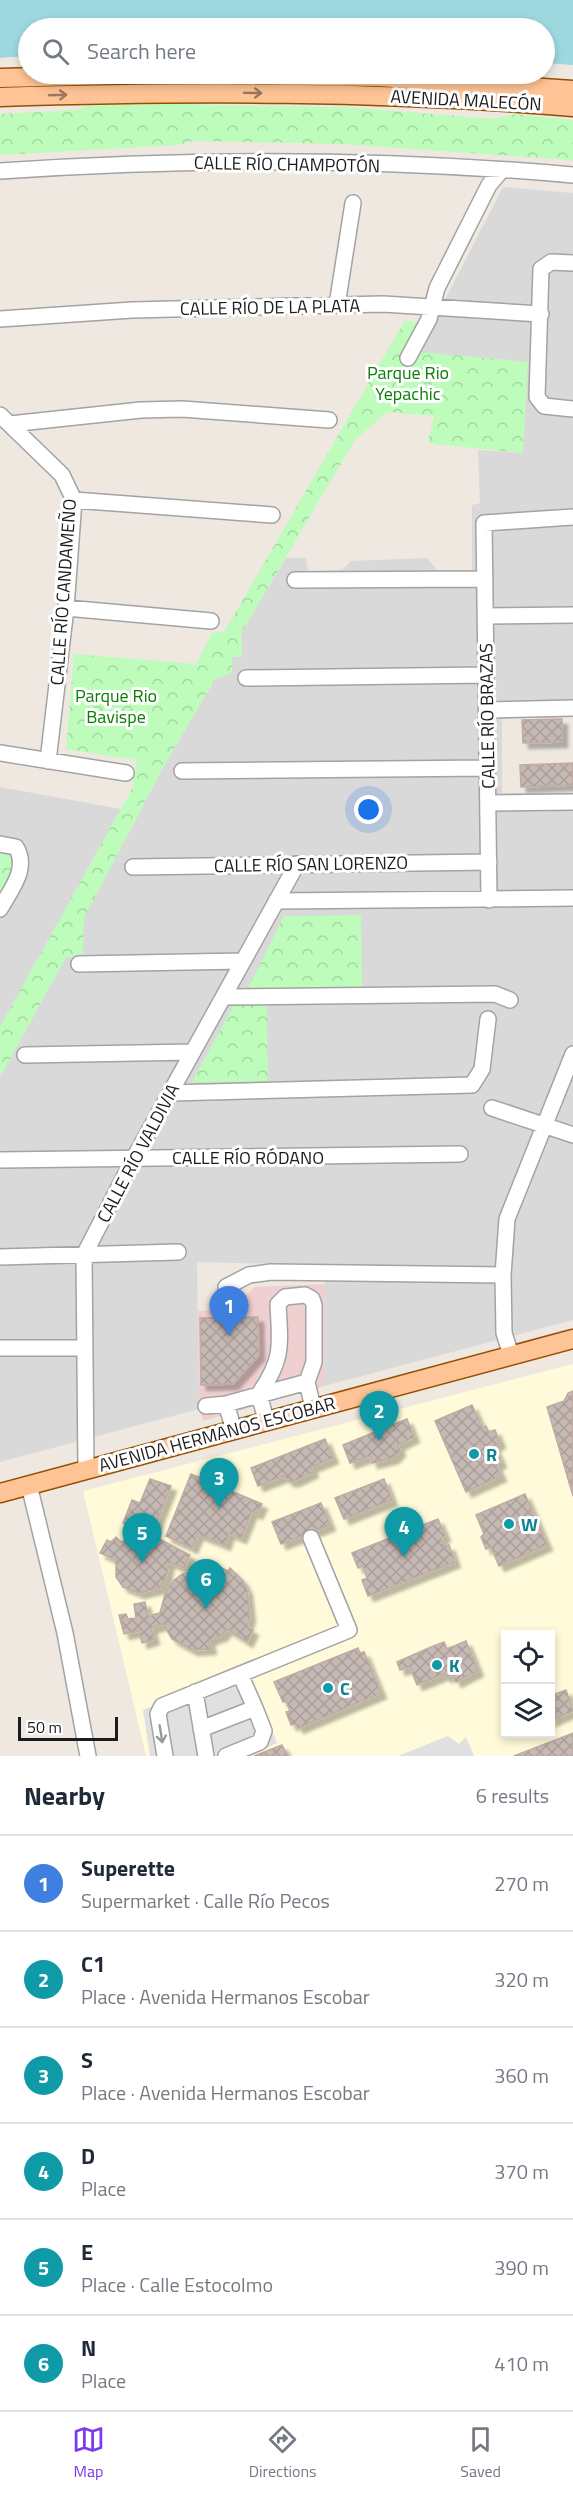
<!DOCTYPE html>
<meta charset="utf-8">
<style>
:root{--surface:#fff;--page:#f6f6f7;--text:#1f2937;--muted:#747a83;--line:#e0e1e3;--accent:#7c3aed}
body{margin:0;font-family:"Titillium Web",sans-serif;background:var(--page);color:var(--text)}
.controls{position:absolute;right:18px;bottom:18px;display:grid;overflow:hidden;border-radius:0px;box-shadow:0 3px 9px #0003}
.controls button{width:54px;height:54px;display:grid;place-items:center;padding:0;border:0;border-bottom:2px solid var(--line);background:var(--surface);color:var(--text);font:30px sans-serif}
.scale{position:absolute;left:18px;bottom:15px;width:100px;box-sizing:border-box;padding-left:6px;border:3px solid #1c1c1c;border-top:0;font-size:16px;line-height:21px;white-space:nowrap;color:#1c1c1c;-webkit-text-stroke:4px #fff;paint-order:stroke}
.you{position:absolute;left:369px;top:810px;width:21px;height:21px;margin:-15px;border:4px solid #fff;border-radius:50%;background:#1a73e8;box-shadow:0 0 0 9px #1a73e833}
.badge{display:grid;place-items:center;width:39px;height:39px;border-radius:50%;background:var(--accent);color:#fff;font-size:20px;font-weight:700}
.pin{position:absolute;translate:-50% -50px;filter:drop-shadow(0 2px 3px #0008)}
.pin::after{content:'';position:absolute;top:32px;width:21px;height:18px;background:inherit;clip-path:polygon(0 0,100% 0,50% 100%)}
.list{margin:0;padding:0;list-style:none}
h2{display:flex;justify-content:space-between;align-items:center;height:78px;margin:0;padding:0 24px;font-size:26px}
h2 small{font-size:20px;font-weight:400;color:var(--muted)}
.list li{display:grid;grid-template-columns:39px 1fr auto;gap:18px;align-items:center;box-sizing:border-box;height:96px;padding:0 24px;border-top:2px solid var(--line)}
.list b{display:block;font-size:22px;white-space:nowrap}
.list p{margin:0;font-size:20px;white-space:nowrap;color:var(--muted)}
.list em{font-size:20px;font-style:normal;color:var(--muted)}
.icon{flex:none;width:33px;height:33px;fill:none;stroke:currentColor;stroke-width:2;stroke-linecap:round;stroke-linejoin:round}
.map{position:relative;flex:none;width:573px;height:1756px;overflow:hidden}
.search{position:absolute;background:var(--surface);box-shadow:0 3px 9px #0003;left:18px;right:18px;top:18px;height:66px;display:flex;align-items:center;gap:15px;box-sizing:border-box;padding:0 21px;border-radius:33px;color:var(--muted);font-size:22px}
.sheet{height:654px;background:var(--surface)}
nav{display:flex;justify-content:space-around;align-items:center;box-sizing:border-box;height:84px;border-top:2px solid var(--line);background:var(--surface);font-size:16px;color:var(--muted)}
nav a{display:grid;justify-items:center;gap:3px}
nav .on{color:var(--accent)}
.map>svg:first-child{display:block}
</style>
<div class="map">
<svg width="573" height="1756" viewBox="0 0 573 1756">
<defs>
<pattern id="park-crowns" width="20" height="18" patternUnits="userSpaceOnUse" patternTransform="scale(1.5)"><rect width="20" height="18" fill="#bdfcba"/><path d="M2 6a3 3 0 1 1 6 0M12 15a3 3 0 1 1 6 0" fill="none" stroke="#a2d79f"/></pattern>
<pattern id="building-cross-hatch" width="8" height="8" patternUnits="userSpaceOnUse" patternTransform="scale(1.5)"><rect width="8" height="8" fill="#c6b9b4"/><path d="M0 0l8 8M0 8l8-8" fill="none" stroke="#aa9e9a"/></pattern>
<filter id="shadow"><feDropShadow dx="5.5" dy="5.5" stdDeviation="1.5" flood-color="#0004"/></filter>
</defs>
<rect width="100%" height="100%" fill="#eee8e1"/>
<path fill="#dad9d9" d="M503,187L573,193V717L502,719V793H573V1320L324,1386L325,1265L197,1262L199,1409L0,1462V1077L66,957L83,955V919L165,764L215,679L232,672V657L242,656L241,633L286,558H306L308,571L342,570L351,561L427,558L437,570H472V505L480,503L478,450L523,453L418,352Z
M0,787L121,809L0,1027Z"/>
<path fill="#f0cfd1" d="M325,1284L324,1386L203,1421L199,1409L198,1311L235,1309L254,1287Z"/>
<path fill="#fffad9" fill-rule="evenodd" d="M573,1364V1756H146L83,1491ZM506,1634H550V1734H506Z"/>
<path fill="url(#park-crowns)" d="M166,104L344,107L494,119L515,114L573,120V160L341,144L192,141L178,145L0,155V114L78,110L86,106Z
M405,320L420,324L418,352L528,362L523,453L428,443L434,416L387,412L355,440L241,633L242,657H232V672L215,679L165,764L84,918L83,955L66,957L0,1077V1027L132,789L137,760L66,749L74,654L196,664L213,632H224Z
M0,853L10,856L14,861L12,872L0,892Z
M361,915L362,988L247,990L284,916Z
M267,1004L268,1081L192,1082L234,1005Z"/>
<path fill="#e0e0e0" d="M246,1666L277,1743L247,1756H150L143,1710Z
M448,1736L459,1744L466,1737L474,1756H398Z"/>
<path fill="#9ed8df" d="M0,0H573V65L545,63L544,28H28V56L0,58Z"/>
<path fill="url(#building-cross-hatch)" stroke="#c0aca3" stroke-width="1.5" filter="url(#shadow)" d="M562,719V742L523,743L522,720Z
M573,763V785L521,787L520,765Z
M258,1317L259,1355L233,1384L201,1385L200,1318Z
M573,1391V1496L547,1407L564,1401L568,1393Z
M472,1405L482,1427L486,1426L489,1432L495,1430L500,1443L494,1446L501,1462L496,1465L501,1476L466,1492L435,1421Z
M407,1419L414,1437L398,1445L400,1451L393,1458L372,1463L370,1456L350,1463L343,1445Z
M325,1439L333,1458L311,1467L313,1472L294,1481H288L284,1476L258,1486L251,1468Z
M191,1474L262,1504L257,1514L252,1511L241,1538L229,1533L225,1545L198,1534L192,1548L166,1536Z
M150,1479L171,1486L152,1534L123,1523L132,1500L140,1503Z
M384,1479L392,1500L344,1519L335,1498Z
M525,1494L547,1545L499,1566L491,1547L486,1549L481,1537L484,1534L476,1515Z
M321,1503L330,1525L281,1544L272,1522Z
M438,1519L445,1536L441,1538L444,1547L449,1545L455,1562L368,1596L362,1580L367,1578L363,1566L358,1568L352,1553Z
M144,1534L154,1536L190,1555L184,1568L169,1562L166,1578L160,1588L139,1593L123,1587L116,1577V1560L100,1553L107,1540L111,1542L116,1537L121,1542Z
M211,1563L228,1571L230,1568L243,1581L247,1590L250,1616L247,1627L253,1630L247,1642L227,1629L222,1635L209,1640L211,1649L192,1650L172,1639L163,1624L151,1628L154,1639L142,1643L139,1631L124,1634L119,1615L126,1614L128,1619L136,1618L134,1604L145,1602L148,1616L160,1613L166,1590L173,1581L182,1574L197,1570V1576L205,1578Z
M466,1641L478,1671L456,1682L452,1675L446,1677L444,1674L417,1685L410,1667L400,1670L397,1662L431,1647L444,1642L447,1649Z
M358,1648L360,1653L364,1652L381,1693L298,1728L296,1724L291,1725L286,1712L290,1711L286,1701L283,1702L274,1682Z
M566,1690L573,1711L550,1721V1696Z
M573,1733V1756H514Z
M282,1745L288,1756H254Z"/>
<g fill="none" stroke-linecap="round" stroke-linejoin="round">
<defs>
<path id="minor" d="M0,171C190,158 383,158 573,175
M573,263L551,262L541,269L537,397L544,406L573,409
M337,305L353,203
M0,319L132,310L383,304L541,314
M408,358L429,319L437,288L489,185L501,171
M0,415L62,475L74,500L66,608L48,761
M10,424L141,410L182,409L329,420
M74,500L272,515
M295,580L485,579
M66,608L211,621
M485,616L573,615
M246,678L486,675
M487,710L573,708
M0,753L126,773
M182,771L487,768
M488,803L573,802
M0,844L16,847C29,869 11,889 0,909
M133,867L489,862
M489,900L484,523L573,517
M276,901L573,898
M79,964L242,961
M224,997L495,994L510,1000
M25,1055L193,1052
M170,1093L472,1085L482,1069L488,1019
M492,1108L573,1135
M0,1160L460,1154
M0,1257L178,1252
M226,1287L249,1275L271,1272L503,1275
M0,1348H84
M511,1355L504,1333L503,1275L507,1219L573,1054
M206,1406L226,1404
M266,1420L259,1394C284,1358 280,1345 278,1304L285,1297L305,1295L312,1299L314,1305V1362L307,1382L313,1408
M234,1430L226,1404L307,1382
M86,1470L84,1255L134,1158L297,864
M29,1485L65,1633L88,1756
M195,1692L206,1756
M201,1729L255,1708L240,1674
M165,1756L158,1714L162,1706L349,1630L311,1538
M226,1756L260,1742L264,1731L255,1708"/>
<path id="major" d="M181,74L379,77L573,90
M0,78L151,74
M0,97C191,91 382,91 573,107
M0,1493L573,1339"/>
</defs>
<use href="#minor" stroke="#a3a3a3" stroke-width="18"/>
<use href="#major" stroke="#945000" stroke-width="21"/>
<use href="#minor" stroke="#fff" stroke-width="15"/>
<use href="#major" stroke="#ffc495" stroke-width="18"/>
</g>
<defs><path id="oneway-shaft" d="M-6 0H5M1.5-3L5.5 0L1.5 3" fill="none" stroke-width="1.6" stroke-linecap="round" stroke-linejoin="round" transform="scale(1.5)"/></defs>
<g stroke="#99785f">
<use href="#oneway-shaft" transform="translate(253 93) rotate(1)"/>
<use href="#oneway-shaft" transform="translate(58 95) rotate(-2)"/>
</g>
<use stroke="#999" href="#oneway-shaft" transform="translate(161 1734) rotate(81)"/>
<g fill="#0f9aa8" stroke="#fff" stroke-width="2">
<circle cx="474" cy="1454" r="6"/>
<circle cx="509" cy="1524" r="6"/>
<circle cx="437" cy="1665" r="6"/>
<circle cx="328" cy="1688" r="6"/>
</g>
<g text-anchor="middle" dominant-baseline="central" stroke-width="6" stroke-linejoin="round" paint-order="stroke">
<g font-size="18" fill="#1c1c1c" stroke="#fff">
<text transform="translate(466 100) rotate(3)">AVENIDA MALECÓN</text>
<text transform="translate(287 164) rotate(1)">CALLE RÍO CHAMPOTÓN</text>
<text transform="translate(270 307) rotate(-1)">CALLE RÍO DE LA PLATA</text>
<text transform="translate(63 592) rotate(-86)">CALLE RÍO CANDAMEÑO</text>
<text transform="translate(487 716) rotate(-91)">CALLE RÍO BRAZAS</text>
<text transform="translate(311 864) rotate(-1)">CALLE RÍO SAN LORENZO</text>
<text transform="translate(138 1153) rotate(-62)">CALLE RÍO VALDIVIA</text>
<text x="248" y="1157">CALLE RÍO RÓDANO</text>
<text transform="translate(217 1434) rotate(-15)">AVENIDA HERMANOS ESCOBAR</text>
</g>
<g font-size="18" fill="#0b7e06" stroke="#fff">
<text x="408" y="372">Parque Rio<tspan x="408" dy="21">Yepachic</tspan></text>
<text x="116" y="695">Parque Rio<tspan x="116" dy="21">Bavispe</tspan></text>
</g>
<g font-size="18" font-weight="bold" fill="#0d838f" stroke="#fff" text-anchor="start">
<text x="486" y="1454">R</text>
<text x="521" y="1524">W</text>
<text x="449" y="1665">K</text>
<text x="340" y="1688">C</text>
</g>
</g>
</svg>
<div class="controls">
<button><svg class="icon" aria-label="locate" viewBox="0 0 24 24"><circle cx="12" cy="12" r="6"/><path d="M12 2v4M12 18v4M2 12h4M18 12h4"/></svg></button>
<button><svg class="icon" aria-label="layers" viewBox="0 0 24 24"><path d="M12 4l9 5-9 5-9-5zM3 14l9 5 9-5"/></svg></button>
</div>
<div class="scale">50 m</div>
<div class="you"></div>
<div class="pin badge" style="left:229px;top:1336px;background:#3f7fe0">1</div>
<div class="pin badge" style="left:379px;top:1441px;background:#0f9aa8">2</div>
<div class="pin badge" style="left:219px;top:1508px;background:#0f9aa8">3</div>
<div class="pin badge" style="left:404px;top:1557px;background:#0f9aa8">4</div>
<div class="pin badge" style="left:142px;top:1563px;background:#0f9aa8">5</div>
<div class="pin badge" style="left:206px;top:1609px;background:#0f9aa8">6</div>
<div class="search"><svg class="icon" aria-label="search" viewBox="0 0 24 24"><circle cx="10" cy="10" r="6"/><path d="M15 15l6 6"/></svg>Search here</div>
</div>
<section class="sheet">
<h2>Nearby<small>6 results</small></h2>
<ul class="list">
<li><span class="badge" style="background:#3f7fe0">1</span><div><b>Superette</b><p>Supermarket · Calle Río Pecos</p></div><em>270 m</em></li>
<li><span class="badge" style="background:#0f9aa8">2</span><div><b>C1</b><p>Place · Avenida Hermanos Escobar</p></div><em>320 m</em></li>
<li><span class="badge" style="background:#0f9aa8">3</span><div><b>S</b><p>Place · Avenida Hermanos Escobar</p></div><em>360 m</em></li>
<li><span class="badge" style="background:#0f9aa8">4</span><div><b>D</b><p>Place</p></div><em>370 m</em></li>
<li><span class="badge" style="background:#0f9aa8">5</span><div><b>E</b><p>Place · Calle Estocolmo</p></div><em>390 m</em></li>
<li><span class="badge" style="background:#0f9aa8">6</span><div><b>N</b><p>Place</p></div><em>410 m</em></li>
</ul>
</section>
<nav>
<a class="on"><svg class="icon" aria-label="map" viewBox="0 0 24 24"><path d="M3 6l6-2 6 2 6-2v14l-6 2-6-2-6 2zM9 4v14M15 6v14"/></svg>Map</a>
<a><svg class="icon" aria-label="directions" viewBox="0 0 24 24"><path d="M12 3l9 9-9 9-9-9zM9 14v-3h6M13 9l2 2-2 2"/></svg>Directions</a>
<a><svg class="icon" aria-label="saved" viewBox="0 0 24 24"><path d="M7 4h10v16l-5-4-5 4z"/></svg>Saved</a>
</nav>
